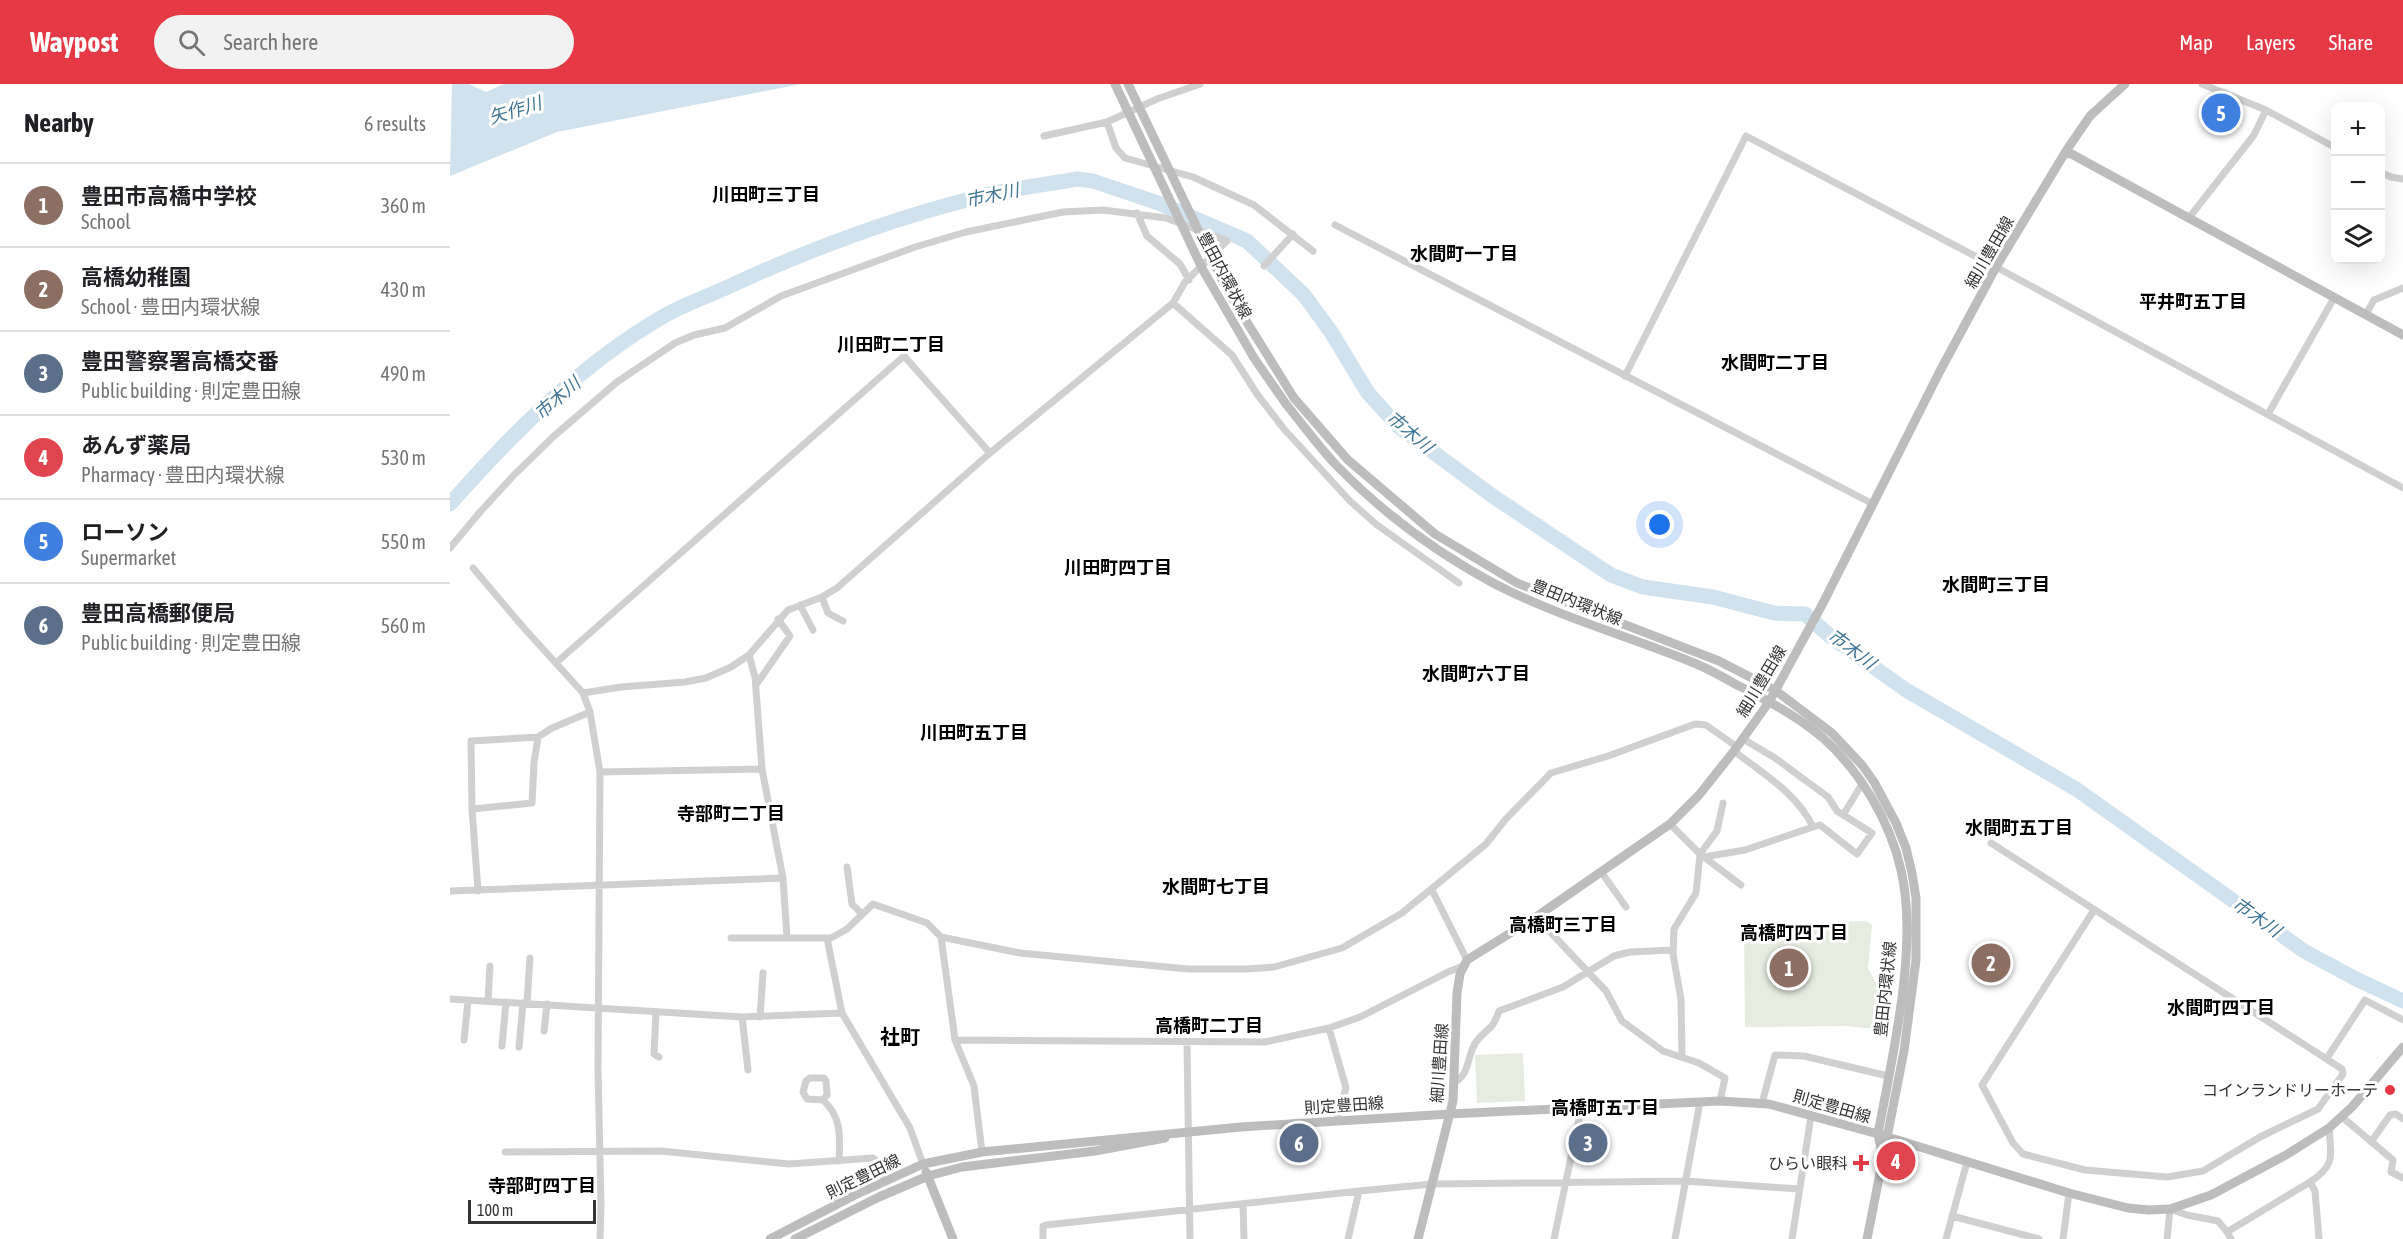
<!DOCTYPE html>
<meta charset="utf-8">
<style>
:root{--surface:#fff;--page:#f2f2f2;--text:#202124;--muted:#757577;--line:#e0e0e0;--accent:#e63946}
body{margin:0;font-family:"Asap Condensed","Noto Sans JP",sans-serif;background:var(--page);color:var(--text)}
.controls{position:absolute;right:18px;top:18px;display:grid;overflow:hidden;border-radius:12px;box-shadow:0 6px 24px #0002}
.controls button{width:54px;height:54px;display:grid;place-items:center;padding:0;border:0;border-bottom:2px solid var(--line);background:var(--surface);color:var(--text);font:30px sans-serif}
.scale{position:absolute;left:18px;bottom:15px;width:128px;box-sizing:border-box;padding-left:6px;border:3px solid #333;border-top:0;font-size:16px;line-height:21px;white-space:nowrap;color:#333;-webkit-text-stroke:4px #fff;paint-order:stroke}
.you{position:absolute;left:1210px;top:441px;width:21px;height:21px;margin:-15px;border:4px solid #fff;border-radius:50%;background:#1a73e8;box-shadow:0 0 0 9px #1a73e833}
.badge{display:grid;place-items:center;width:39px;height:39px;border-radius:50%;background:var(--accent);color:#fff;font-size:20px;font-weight:700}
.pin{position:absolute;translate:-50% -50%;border:3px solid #fff;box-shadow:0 2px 6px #0006}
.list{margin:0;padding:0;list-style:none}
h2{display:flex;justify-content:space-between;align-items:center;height:78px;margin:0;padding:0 24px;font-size:26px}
h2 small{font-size:20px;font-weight:400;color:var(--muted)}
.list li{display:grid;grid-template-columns:39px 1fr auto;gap:18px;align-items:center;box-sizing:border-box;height:84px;padding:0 24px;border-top:2px solid var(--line)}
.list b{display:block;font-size:22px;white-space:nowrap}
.list p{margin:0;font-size:20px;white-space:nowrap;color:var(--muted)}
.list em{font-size:20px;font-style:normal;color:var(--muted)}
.icon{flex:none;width:33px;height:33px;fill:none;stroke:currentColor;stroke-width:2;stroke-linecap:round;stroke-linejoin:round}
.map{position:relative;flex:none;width:1953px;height:1155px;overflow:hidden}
header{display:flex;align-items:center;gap:36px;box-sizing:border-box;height:84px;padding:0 30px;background:var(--accent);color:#fff}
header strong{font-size:28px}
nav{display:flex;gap:33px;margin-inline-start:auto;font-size:21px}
.search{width:420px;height:54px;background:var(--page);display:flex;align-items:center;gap:15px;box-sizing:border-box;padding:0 21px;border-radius:33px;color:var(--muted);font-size:22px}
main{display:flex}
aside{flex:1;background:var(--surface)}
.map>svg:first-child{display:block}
</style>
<header>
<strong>Waypost</strong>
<div class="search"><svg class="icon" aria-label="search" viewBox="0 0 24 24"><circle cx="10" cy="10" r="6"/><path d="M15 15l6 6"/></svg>Search here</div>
<nav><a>Map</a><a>Layers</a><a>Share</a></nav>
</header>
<main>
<aside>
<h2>Nearby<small>6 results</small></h2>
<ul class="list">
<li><span class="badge" style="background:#8d6e63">1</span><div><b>豊田市高橋中学校</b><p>School</p></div><em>360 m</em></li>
<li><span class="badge" style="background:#8d6e63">2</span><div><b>高橋幼稚園</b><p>School · 豊田内環状線</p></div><em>430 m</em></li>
<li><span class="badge" style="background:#5c6f8a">3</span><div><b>豊田警察署高橋交番</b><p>Public building · 則定豊田線</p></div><em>490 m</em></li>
<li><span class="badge" style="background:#e0444e">4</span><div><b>あんず薬局</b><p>Pharmacy · 豊田内環状線</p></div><em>530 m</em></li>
<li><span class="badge" style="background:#3f7fe0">5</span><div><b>ローソン</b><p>Supermarket</p></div><em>550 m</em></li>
<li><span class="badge" style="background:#5c6f8a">6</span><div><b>豊田高橋郵便局</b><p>Public building · 則定豊田線</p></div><em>560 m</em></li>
</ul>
</aside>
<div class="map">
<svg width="1953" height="1155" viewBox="0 0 1953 1155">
<rect width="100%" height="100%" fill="#fff"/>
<path fill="#e6ecdf" d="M1416,837L1422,841L1418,884L1429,905L1424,945L1397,942L1295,943L1294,841Z
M1073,969L1075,1017L1027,1019L1025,971Z"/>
<path fill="#cfe2ee" d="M2,0H19L36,8L54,0H351L107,48L0,92Z"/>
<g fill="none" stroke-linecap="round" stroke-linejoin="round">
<path stroke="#cfe2ee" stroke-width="15" d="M0,420C62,350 132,279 214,232C235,220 259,212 280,202C358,166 441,135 524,114C557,105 593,101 627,95L643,97L711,120L797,157L854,211L881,248L918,309L949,343L1044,413L1161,491L1193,503L1263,513L1324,529L1355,530L1380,552L1456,606L1626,705L1854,867L1906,895L1953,917"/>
<path stroke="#d0d0d0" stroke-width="7" d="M1752,0L1816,26L1886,64
M657,38L666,64L675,74L743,93L804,121L863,167
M594,52L657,38L707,15L750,0
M1930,88L1941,93L1953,95
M687,129L697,152L730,180L739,196
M1738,135L1804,51L1816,26
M885,141L1423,420
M814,182L843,150
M723,219L782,271L807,310L834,345L900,417L927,441L1009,499
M1916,230L1924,216L1953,204
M1175,292L1296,52L1546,183L1953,404
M1818,330L1884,214
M0,464L30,428L64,391L104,352L167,298L225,259L244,251L275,244L331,212L465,163L516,148L613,128L653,126L716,134L777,157L735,198L723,219L540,369L387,504L372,513L338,526L299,571L281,583L256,594L235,598L171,603L133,609
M23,484L73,543L133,609L140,628L150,688L148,984L151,1121L150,1155
M372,513L378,529L393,537
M350,521L363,546
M299,571L305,593L312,685L333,794L337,854H381L397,845L423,820L477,839L491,853L570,869L738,885H796L824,883L892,864L952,829L1036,760L1055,736L1101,689L1158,672L1245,640L1256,641L1287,663
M106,579L454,272L540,369
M306,601L340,552L328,535
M1284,667C1312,689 1348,710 1363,743L1370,741L1407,770L1422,749L1387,727L1378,713L1325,674L1293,655
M150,688L312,685
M22,725L82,719L84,679L88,653
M1393,731L1412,700
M1220,740L1250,770L1291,801
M1541,759L1892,985L1893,990L1868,1025L1810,1053L1753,1087L1717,1093L1635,1086L1573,1070L1563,1059L1532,1001L1644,826
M1254,773L1295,766L1363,743
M397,783L402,820L411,829
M1152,789L1176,823
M982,806L1017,876
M0,807L333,794
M28,807L22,725L21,657L88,653L102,644L140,628
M1086,833L1156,907L1172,937L1213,967L1249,979L1275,994L1270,1017
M491,853L505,956L524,1002L532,1068
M281,854H337
M377,854L392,929L460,1044L473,1080
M0,915L292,933L392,929
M38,917L40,882
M77,919L80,874
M206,928L204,970L209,973
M292,933L298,986
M310,933L313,889
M879,944L896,1004L886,1037
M94,947L97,920
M14,956L18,916
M505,956L815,958L879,944L910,933L998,888L1013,882
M737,959L740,1155
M52,962L56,918
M69,963L73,919
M1232,973L1231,915L1223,870L1224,845L1246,809L1250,770L1267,747L1273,719
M1877,974L1915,916L1953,936
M1004,999C1021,989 1016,973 1026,958C1037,943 1042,948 1049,927L1113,903L1164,872L1180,868L1223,866
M373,1016L377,1011L376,997L374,994H360L356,997L353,1008L357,1015L373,1016C392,1033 390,1053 389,1077
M1312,1019L1325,971L1354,972L1438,992
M1892,1033L1943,1076L1941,1088L1953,1094
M1921,1058L1940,1031L1946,1030L1953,1035
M55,1068L211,1067L339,1080L423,1074L427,1077L435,1097
M793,1120L794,1155
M1502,1132L1589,1155
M593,1155V1142L596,1141L909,1107
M898,1155L909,1107L982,1100L1235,1097L1349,1105
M1104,1155L1131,1025
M1225,1155L1250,1018
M1342,1155L1361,1032
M1496,1155L1517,1078
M1613,1155L1619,1109
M1717,1155L1720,1125L1737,1131L1768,1137L1777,1148
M1781,1155L1777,1148L1860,1098
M1869,1155L1865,1107L1860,1098C1886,1081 1881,1072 1879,1044"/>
<path stroke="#bdbdbd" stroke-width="9" d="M1616,67L1953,251
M844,314L898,376L985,450L1067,499L1269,577L1325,606L1382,649L1412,681L1424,698L1446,739L1456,764L1462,789L1466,814V876L1454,967L1417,1155
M836,320C853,341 869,363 887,382C933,429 987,469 1045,500C1109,533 1178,552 1244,579C1259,585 1273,593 1287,601C1317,616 1347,632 1373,654C1410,687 1440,737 1451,786C1469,862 1442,973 1428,1050L1432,1070
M476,1088L503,1155
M320,1155L405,1111L473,1080L532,1068L791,1043L1000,1030L1270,1017L1319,1020L1428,1050L1619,1109L1678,1124L1699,1126L1720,1125L1761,1111L1836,1071L1879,1044L1902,1023L1953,963
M345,1155L429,1113L478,1092L512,1083L645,1067L715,1054
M968,1155L1003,1017L1007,909L1010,890L1017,876L1086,833L1220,740L1249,711L1284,667L1319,618L1372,521L1490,287L1546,183L1616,67L1640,32L1675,0"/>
<path stroke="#bdbdbd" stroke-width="9" d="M665,0L753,186L804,274L836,320
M678,0L777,206L844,314"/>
</g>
<g fill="#e63946" stroke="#fff" stroke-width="2">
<circle cx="1940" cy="1006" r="6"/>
<path d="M1408 1070h6v6h6v6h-6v6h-6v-6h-6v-6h6z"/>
</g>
<g text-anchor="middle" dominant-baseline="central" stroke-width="6" stroke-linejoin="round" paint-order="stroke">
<g font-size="16" fill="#333" stroke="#fff">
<text transform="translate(1539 168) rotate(-60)">細川豊田線</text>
<text transform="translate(775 191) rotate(62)">豊田内環状線</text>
<text transform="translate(1127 518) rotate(22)">豊田内環状線</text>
<text transform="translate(1311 597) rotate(-59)">細川豊田線</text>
<text transform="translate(1435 905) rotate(-84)">豊田内環状線</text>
<text transform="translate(989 979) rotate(-86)">細川豊田線</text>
<text transform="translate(894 1021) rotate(-4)">則定豊田線</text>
<text transform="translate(1382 1022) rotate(16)">則定豊田線</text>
<text transform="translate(413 1092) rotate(-26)">則定豊田線</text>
</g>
<g font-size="16" fill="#333" stroke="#fff" text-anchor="end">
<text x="1928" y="1006">コインランドリーホーテ</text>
<text x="1398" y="1079">ひらい眼科</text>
</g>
<g font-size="18" font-style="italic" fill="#3f7597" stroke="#fff">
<text transform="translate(65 26) rotate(-17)">矢作川</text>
<text transform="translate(542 111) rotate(-12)">市木川</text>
<text transform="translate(107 314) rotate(-41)">市木川</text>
<text transform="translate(960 348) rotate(40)">市木川</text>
<text transform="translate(1402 565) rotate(37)">市木川</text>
<text transform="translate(1807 833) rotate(35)">市木川</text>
</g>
<g font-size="18" font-weight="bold" fill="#000" stroke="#fff">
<text x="316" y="110">川田町三丁目</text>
<text x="1014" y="169">水間町一丁目</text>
<text x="1743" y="217">平井町五丁目</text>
<text x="441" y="260">川田町二丁目</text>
<text x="1325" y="278">水間町二丁目</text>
<text x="668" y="483">川田町四丁目</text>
<text x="1546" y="500">水間町三丁目</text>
<text x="1026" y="589">水間町六丁目</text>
<text x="524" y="648">川田町五丁目</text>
<text x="281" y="729">寺部町二丁目</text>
<text x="1569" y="743">水間町五丁目</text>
<text x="766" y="802">水間町七丁目</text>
<text x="1113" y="840">高橋町三丁目</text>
<text x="1344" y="848">高橋町四丁目</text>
<text x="1771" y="923">水間町四丁目</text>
<text x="759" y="941">高橋町二丁目</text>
<text x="1155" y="1023">高橋町五丁目</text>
<text x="92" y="1101">寺部町四丁目</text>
</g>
<g font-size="20" font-weight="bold" fill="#000" stroke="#fff">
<text x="450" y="952">社町</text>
</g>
</g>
</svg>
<div class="controls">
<button>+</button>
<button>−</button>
<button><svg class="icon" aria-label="layers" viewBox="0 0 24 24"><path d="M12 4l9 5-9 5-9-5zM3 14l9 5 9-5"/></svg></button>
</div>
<div class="scale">100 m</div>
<div class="you"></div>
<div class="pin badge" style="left:1339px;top:884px;background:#8d6e63">1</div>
<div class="pin badge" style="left:1541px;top:879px;background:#8d6e63">2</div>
<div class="pin badge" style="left:1138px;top:1059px;background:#5c6f8a">3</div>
<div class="pin badge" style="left:1446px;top:1077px;background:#e0444e">4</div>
<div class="pin badge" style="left:1771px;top:29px;background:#3f7fe0">5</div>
<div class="pin badge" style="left:849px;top:1059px;background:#5c6f8a">6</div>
</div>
</main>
